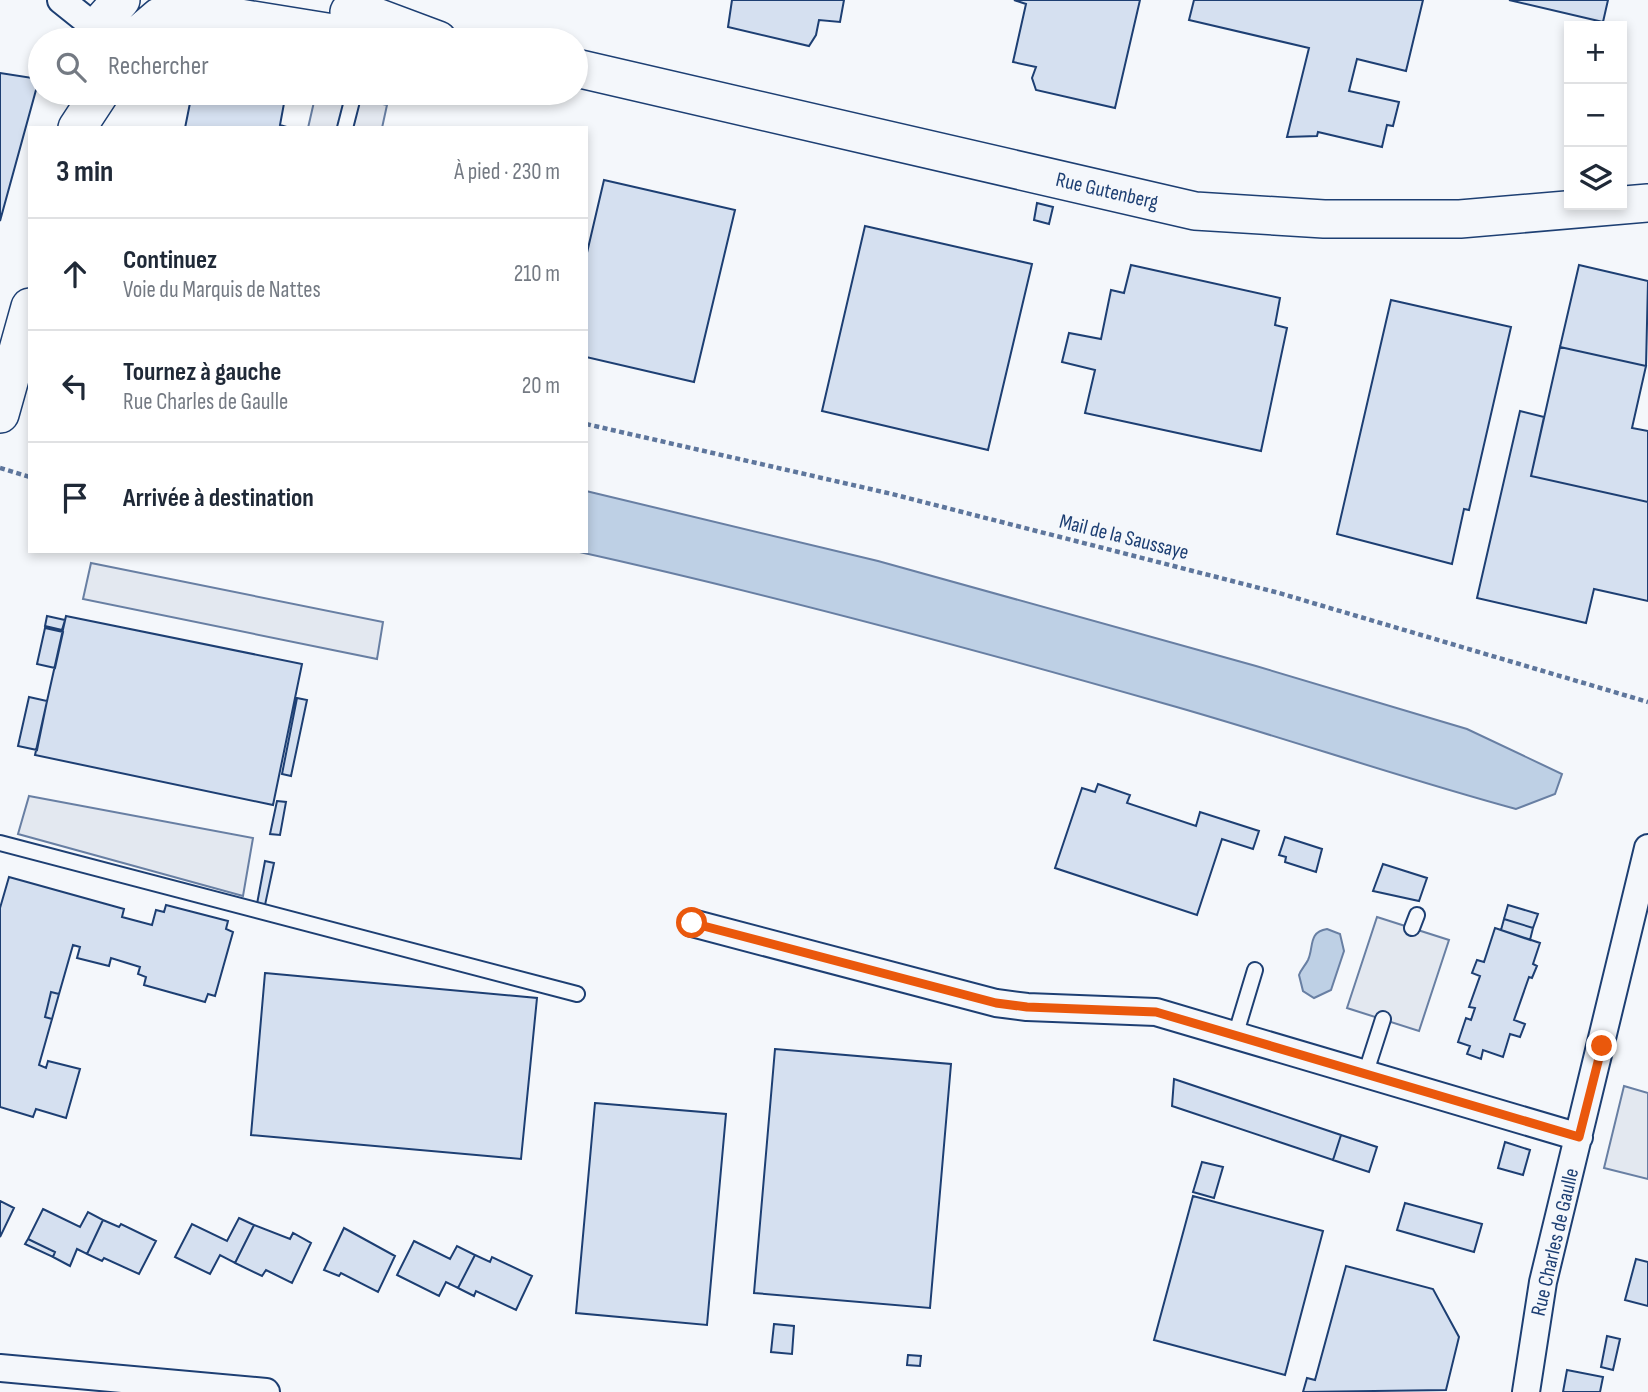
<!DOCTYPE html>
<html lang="fr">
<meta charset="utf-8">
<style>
:root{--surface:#fff;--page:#f6f6f7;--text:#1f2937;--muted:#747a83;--line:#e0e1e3}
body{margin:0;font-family:"Sofia Sans Condensed",sans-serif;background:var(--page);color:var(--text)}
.controls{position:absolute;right:21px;top:21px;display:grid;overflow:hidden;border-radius:0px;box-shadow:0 4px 10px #0003}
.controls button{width:63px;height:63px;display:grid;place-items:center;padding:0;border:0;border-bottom:2px solid var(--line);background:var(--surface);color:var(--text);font:35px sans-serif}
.stop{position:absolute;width:21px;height:21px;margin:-16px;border:5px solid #ea580c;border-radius:50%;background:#fff}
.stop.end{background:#ea580c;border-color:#fff;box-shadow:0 2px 7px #0008}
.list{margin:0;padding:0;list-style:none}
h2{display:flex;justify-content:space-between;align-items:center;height:91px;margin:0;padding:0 28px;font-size:30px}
h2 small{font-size:23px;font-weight:400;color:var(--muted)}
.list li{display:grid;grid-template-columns:46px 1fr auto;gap:21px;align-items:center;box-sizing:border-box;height:112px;padding:0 28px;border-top:2px solid var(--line)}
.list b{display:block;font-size:26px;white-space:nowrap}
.list p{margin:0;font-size:23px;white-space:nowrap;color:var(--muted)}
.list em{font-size:23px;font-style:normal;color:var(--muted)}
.icon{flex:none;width:38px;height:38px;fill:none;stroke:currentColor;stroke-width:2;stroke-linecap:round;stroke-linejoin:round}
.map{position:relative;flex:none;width:1648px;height:1392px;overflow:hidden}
.search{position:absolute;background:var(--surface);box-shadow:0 4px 10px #0003;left:28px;top:28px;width:560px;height:77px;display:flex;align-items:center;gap:18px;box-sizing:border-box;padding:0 24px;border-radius:38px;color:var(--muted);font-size:26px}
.panel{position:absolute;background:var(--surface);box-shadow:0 4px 10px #0003;left:28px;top:126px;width:560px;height:427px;border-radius:0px}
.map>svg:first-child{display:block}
</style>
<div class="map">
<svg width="1648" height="1392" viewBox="0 0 1648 1392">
<rect width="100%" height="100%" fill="#f4f7fb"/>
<path fill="#e3e8f0" stroke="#687fa3" stroke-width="2" d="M316,93H335L387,105L382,128H308Z
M91,563L383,622L377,659L83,599Z
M29,796L253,838L243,896L18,834Z
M1377,917L1449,940L1419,1031L1347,1008Z
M1624,1086L1648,1093V1179L1604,1168Z"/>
<path fill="#bed0e5" stroke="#687fa3" stroke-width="2" d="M586,491L878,561L1256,666L1467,729L1562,774L1555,794L1516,809C1398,777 1283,737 1166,704C970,648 774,595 575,551H586Z
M1327,929L1340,934L1344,951L1331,990L1314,998L1303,991L1299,975C1301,969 1305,966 1308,960C1314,947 1308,932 1327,929Z"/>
<path fill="#d5e0f0" stroke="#1d3f73" stroke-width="2" d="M732,0H844L840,22L819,20L816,35L809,46L728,27Z
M1014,0H1140L1115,108L1036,90L1032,78L1036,67L1013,62L1026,4Z
M1194,0H1423L1406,71L1357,59L1349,91L1399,102L1393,126L1387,125L1382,147L1318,132L1317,136L1287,137L1309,48L1189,20Z
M1509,0H1608L1603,22Z
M0,73L39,79L0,221Z
M192,93H261L285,98L280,125L290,128H185Z
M604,180L735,210L694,382L586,357V257Z
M1037,203L1053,207L1049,224L1034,220Z
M865,226L1032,264L988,450L822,411Z
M1131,265L1280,298L1275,325L1287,328L1261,451L1085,413L1095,370L1062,362L1069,333L1101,339L1111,290L1124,293Z
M1579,265L1648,281L1646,366L1560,347Z
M1391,300L1511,327L1469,510L1464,509L1452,564L1337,534Z
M1560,347L1646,366L1632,428L1648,431V502L1531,476Z
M1520,411L1544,417L1531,476L1648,502V601L1594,589L1586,623L1477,598Z
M47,616L65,620L62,630L45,626Z
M66,616L302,664L273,805L35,755Z
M45,628L63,632L55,668L37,664Z
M29,697L47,701L37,750L18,746Z
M297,698L307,700L291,776L282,774Z
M1098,784L1130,795L1127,803L1196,826L1200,812L1259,831L1253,849L1222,839L1197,915L1055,868L1082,788L1095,792Z
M277,801L286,802L280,835L270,834Z
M1285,837L1322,849L1316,872L1285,862L1286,857L1279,855Z
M265,861L274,863L265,905L257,904Z
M1383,864L1427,878L1419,901L1373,891Z
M9,877L124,909L122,917L152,925L156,910L164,912L166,905L228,921L226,929L233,932L215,996L208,994L205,1002L144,985L146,977L138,974L140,967L111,958L109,966L77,958L80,947L73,945L59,994L51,992L45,1017L52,1019L39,1065L46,1068L48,1061L80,1069L66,1118L36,1109L33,1117L0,1107V908Z
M1508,905L1538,914L1533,928L1504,919Z
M1504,919L1533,928L1530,940L1501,930Z
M1495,928L1540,943L1533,964L1537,966L1532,978L1529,977L1514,1020L1525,1024L1520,1037L1510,1034L1503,1057L1483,1050L1481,1059L1467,1054L1470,1046L1458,1042L1466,1018L1471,1020L1475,1008L1469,1007L1480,976L1472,973L1477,960L1484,962Z
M265,973L537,998L521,1159L251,1135Z
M51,992L59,994L52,1019L45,1017Z
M775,1049L951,1064L930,1308L754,1293Z
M1174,1079L1341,1135L1333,1160L1172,1106Z
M595,1103L726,1114L707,1325L576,1313Z
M1341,1135L1377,1147L1369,1172L1333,1160Z
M1505,1142L1530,1150L1523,1175L1498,1168Z
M1202,1162L1223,1167L1214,1198L1193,1192Z
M1193,1196L1323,1231L1285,1375L1154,1340Z
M0,1201L14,1208L0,1237Z
M1405,1203L1482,1224L1474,1252L1397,1230Z
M43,1209L80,1227L88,1212L103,1220L87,1254L77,1249L70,1266L53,1257L55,1252L28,1239Z
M239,1218L254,1225L235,1263L220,1255L210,1274L175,1257L192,1224L227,1241Z
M103,1220L119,1227L121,1224L156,1241L139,1274L104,1258L102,1261L87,1254Z
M254,1225L290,1239L293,1233L311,1243L292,1283L266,1270L262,1276L235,1263Z
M344,1228L395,1256L378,1292L341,1273L339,1276L324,1270Z
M28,1239L55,1252L53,1257L25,1244Z
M414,1241L450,1259L457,1246L475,1255L458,1288L446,1282L439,1296L397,1275Z
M475,1255L490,1262L492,1257L532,1276L516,1310L476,1291L474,1296L458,1288Z
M1636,1259L1648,1262V1306L1625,1300Z
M1346,1266L1433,1289L1459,1337L1446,1390L1303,1392L1307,1378L1315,1380Z
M774,1324L794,1326L792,1354L771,1352Z
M1607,1336L1620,1339L1613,1370L1601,1367Z
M908,1355L921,1356L920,1366L907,1365Z
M1567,1370L1603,1377L1600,1392H1563Z"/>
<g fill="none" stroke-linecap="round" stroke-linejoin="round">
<defs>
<path id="lane" d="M345,128L354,93
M0,843L577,994
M1412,928L1417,915
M1236,1033L1255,970
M1366,1072L1383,1019"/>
<path id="street" d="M61,0L96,28
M692,923L996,1003L1027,1007L1156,1012L1579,1137
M0,1368L266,1392
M1526,1392L1543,1282L1648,848"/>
<path id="secondary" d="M349,12L371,15L438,40
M91,40L96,28L121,0
M132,40L159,17L196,11L376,40
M576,68L1195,211L1324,219H1460L1648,203
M77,128L100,93
M0,414L30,307"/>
</defs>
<use href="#lane" stroke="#1d3f73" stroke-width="18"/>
<use href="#street" stroke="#1d3f73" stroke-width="30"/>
<use href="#secondary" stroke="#1d3f73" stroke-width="40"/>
<path stroke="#5e769c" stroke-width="4.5" stroke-dasharray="5 3.5" stroke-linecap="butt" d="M586,424L892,494L1279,593L1648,702
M0,468L30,477"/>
<use href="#lane" stroke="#f4f7fb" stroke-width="14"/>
<use href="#street" stroke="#f4f7fb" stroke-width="26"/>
<use href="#secondary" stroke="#f4f7fb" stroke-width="37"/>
</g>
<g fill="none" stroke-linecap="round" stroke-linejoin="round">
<path stroke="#ea580c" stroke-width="9" d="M692,923L996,1003L1027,1007L1156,1012L1579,1137L1602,1046"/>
</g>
<g text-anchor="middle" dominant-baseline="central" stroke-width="5" stroke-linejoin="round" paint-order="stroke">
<g font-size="21" fill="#1d3f73" stroke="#f4f7fb">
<text transform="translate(1107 191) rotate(13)">Rue Gutenberg</text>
<text transform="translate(1124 537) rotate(14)">Mail de la Saussaye</text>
<text transform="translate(1555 1242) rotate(-77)">Rue Charles de Gaulle</text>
</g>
</g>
</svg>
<div class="controls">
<button>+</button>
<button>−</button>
<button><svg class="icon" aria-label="layers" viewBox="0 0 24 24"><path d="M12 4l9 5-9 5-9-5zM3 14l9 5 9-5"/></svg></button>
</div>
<div class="stop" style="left:692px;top:923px"></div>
<div class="stop end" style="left:1602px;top:1046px"></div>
<div class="search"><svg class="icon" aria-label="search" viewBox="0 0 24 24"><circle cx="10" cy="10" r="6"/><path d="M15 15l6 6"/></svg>Rechercher</div>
<section class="panel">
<h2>3 min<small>À pied · 230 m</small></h2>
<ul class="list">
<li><svg class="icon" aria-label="ahead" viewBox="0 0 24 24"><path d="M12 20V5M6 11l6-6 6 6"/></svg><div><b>Continuez</b><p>Voie du Marquis de Nattes</p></div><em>210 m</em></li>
<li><svg class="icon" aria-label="left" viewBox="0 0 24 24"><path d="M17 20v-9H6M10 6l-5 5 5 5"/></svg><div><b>Tournez à gauche</b><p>Rue Charles de Gaulle</p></div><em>20 m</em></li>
<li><svg class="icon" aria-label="arrive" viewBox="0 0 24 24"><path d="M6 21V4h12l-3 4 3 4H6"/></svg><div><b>Arrivée à destination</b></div></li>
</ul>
</section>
</div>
